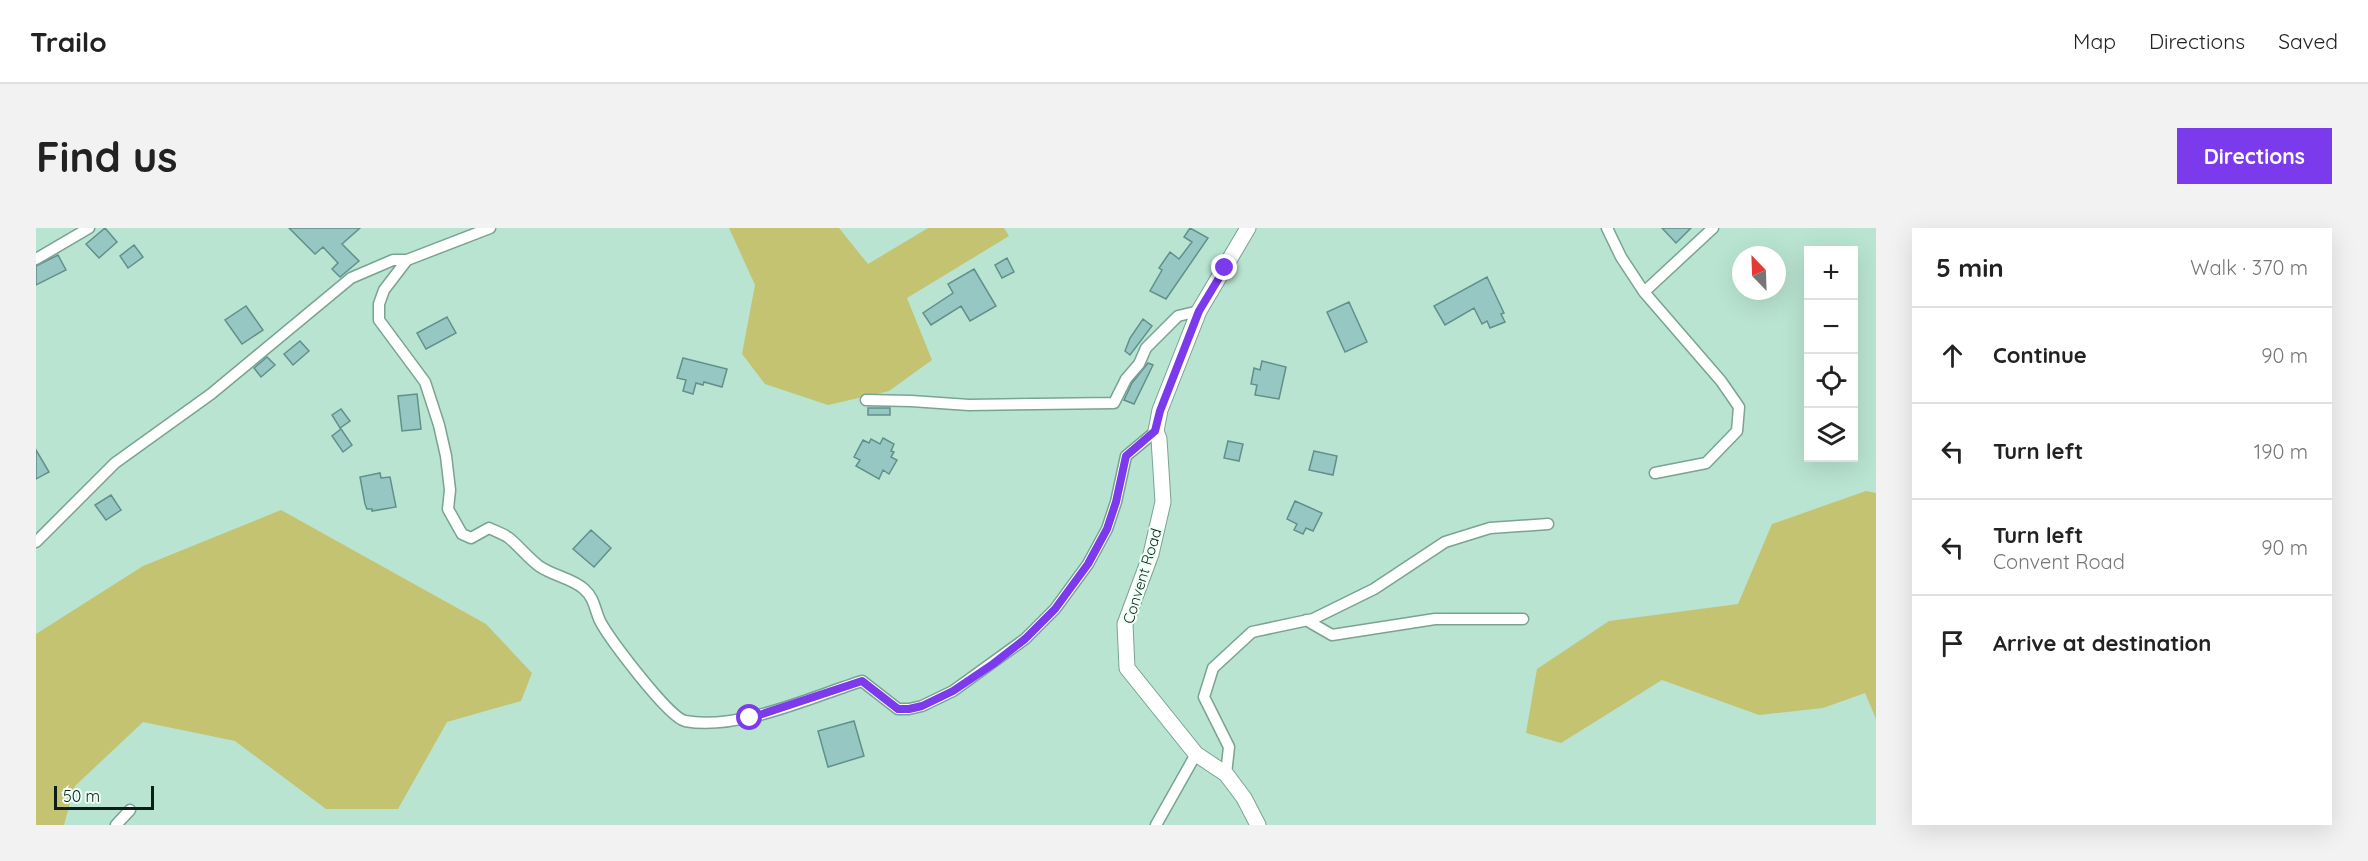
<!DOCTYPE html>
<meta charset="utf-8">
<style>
:root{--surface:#fff;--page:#f2f2f2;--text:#222;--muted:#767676;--line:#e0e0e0;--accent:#7c3aed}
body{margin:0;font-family:Quicksand,sans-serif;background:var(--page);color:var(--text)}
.controls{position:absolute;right:18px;top:18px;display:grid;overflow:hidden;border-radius:0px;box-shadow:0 6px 24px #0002}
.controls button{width:54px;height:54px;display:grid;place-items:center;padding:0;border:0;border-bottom:2px solid var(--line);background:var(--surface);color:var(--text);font:30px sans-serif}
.compass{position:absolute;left:1696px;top:18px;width:54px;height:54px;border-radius:50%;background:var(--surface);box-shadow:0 6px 24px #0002;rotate:337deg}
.scale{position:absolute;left:18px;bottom:15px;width:100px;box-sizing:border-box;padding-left:6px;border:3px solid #0d1d17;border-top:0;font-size:16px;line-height:21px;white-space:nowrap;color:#0d1d17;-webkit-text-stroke:4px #edfff7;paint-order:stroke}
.stop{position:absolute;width:18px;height:18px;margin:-14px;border:4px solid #7c3aed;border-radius:50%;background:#fff}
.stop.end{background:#7c3aed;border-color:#fff;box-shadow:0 2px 6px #0008}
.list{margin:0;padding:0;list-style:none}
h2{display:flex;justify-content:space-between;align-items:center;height:78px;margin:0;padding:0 24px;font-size:26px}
h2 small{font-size:20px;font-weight:400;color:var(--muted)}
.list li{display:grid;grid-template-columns:39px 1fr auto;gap:18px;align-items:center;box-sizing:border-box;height:96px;padding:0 24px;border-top:2px solid var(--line)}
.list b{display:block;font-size:22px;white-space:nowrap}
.list p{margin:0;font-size:20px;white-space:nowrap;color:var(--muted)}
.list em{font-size:20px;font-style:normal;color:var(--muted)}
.icon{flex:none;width:33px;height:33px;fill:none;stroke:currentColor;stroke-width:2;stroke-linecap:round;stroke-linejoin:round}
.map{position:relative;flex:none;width:1840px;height:597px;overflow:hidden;border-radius:0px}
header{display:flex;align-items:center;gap:36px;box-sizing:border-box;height:84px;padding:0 30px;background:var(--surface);border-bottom:2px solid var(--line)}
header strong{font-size:28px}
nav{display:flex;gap:33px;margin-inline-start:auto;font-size:21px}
.intro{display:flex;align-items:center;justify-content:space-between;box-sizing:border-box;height:144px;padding:0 36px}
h1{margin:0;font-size:42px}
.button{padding:15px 27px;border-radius:0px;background:var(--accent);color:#fff;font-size:21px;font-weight:700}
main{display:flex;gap:36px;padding:0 36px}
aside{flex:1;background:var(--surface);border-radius:0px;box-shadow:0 6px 24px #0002}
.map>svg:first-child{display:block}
</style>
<header>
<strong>Trailo</strong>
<nav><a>Map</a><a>Directions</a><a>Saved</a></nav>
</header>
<div class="intro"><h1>Find us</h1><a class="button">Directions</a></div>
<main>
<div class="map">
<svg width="1840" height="597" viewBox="0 0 1840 597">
<rect width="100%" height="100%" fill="#b9e4d2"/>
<path fill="#c4c371" d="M693,0H803L832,36L892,0H968L973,8L871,70L896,132L853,163L792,177L729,156L706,126L719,57Z
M1830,263L1840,265V491L1829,465L1787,480L1723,487L1626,452L1525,515L1490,505L1501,441L1573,393L1702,376L1736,296Z
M245,282L450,396L496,445L485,473L411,494L362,581H290L199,513L107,494L39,558L28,597H0V406L107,338Z"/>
<path fill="#96c7c2" stroke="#61908b" stroke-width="1.5" d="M69,0L81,14L63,30L50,16Z
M253,0H324L306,16L323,33L304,49L296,41L302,35L287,19L279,26Z
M1154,0L1172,10L1130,71L1114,63L1126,42L1123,40L1134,24L1143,31L1156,14L1148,9Z
M1626,0H1655L1640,15Z
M98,17L107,29L92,40L84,28Z
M22,27L30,42L0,57V38Z
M971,30L978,44L966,50L959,37Z
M938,41L960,78L934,93L925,78L895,97L887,85L917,65L912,56Z
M1451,49L1468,85L1465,86L1469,94L1454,100L1451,93L1446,96L1438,80L1409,97L1398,78Z
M1313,74L1331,114L1309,124L1291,84Z
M210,78L227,102L206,116L189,92Z
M411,89L420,105L390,121L381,105Z
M1107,91L1116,98L1094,127L1089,123L1094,110Z
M264,113L273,123L257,137L248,126Z
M231,129L239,137L225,149L218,140Z
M647,130L691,141L686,159L668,154L667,157L660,155L657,166L647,163L650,152L641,150Z
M1226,133L1250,139L1243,171L1219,167L1221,157L1215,156L1218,140L1224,142Z
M1112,135L1117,137L1098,176L1088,172L1096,155Z
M381,166L385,201L366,203L362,168Z
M832,180H854V187H832Z
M305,181L314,193L304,200L296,187Z
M305,201L316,217L307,224L296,208Z
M847,210L858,216L855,223L858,224L855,229L861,232L853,246L847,242L843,251L820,238L824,232L818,229L827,212L833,215L835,211L844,216Z
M1192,213L1207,216L1203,233L1188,230Z
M0,222L13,244L0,251Z
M1278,223L1301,228L1297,247L1273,242Z
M344,245L345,250L354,249L360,279L336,283V281H331L329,276L324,249Z
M75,267L85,282L70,292L59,277Z
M1259,273L1286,285L1277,303L1270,300L1267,306L1258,302L1261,296L1251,291Z
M555,302L575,320L558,339L537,321Z
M818,493L828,528L792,539L782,503Z"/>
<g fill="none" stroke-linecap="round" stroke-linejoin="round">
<defs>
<path id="street" d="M1571,0L1585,29L1608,64L1677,0
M0,31L53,0
M371,32L348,62L343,76V92L389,154L403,197L410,228L414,262L412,281L426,306L435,310L453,300C459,303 468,306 473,310C484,319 492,330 503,338C517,348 536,350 548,361C559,371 558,380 564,393C573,410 632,489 649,493C703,503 775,469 826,453L862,481H873L886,478L917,463L989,411L1019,381L1052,336L1071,301L1080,274L1090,228L1120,203
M1608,64L1685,153L1703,179L1701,203L1670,235L1619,245
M830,172L875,173L933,177L1078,175L1090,151L1103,136L1110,120L1142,88L1163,83
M0,314L79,235L175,166L315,50L357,32H371L454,0
M1270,392L1296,407L1399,391H1487
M1190,546L1193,519L1168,469L1177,440L1216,404L1277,391L1338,361L1409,314L1454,300L1512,296
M80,597L94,582
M1120,597L1160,526"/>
<path id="secondary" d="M1212,0L1163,83L1124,182L1120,203L1123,211L1127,274L1115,326L1089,396L1091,440L1160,526L1190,546L1208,570L1222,597"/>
</defs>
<use href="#street" stroke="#79a392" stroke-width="13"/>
<use href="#secondary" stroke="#79a392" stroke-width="17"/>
<use href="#street" stroke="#fff" stroke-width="10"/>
<use href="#secondary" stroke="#fff" stroke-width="15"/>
</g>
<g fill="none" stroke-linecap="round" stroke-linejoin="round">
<path stroke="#7c3aed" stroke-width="8" d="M714,490L826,453L862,481H873L886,478L917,463L957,436L989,411L1019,381L1052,336L1071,301L1080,274L1090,228L1119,203L1124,183L1163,83L1189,40"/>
</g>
<g text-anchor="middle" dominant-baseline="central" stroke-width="4.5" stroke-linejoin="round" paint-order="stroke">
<g font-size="15" fill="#0d1d17" stroke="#edfff7">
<text transform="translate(1106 348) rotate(-73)">Convent Road</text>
</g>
</g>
</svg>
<div class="controls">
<button>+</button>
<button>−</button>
<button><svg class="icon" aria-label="locate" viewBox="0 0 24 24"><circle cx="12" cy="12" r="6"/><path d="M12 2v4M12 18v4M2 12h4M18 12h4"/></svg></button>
<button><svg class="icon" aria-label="layers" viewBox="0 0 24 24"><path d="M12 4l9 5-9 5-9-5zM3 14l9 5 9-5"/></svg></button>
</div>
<svg class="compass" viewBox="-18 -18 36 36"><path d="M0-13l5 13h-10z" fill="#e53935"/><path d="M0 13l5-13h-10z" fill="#767676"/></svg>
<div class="scale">50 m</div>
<div class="stop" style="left:714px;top:490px"></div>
<div class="stop end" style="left:1189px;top:40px"></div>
</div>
<aside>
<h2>5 min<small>Walk · 370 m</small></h2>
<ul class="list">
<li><svg class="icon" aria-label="ahead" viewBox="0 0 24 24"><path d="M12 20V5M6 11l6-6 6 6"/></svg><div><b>Continue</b></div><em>90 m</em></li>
<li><svg class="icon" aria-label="left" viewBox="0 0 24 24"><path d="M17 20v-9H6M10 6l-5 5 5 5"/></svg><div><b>Turn left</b></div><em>190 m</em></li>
<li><svg class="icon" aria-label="left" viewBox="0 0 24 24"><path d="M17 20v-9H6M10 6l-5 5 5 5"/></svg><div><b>Turn left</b><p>Convent Road</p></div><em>90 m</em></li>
<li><svg class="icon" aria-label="arrive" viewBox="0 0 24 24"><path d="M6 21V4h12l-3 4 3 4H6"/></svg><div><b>Arrive at destination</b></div></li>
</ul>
</aside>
</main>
